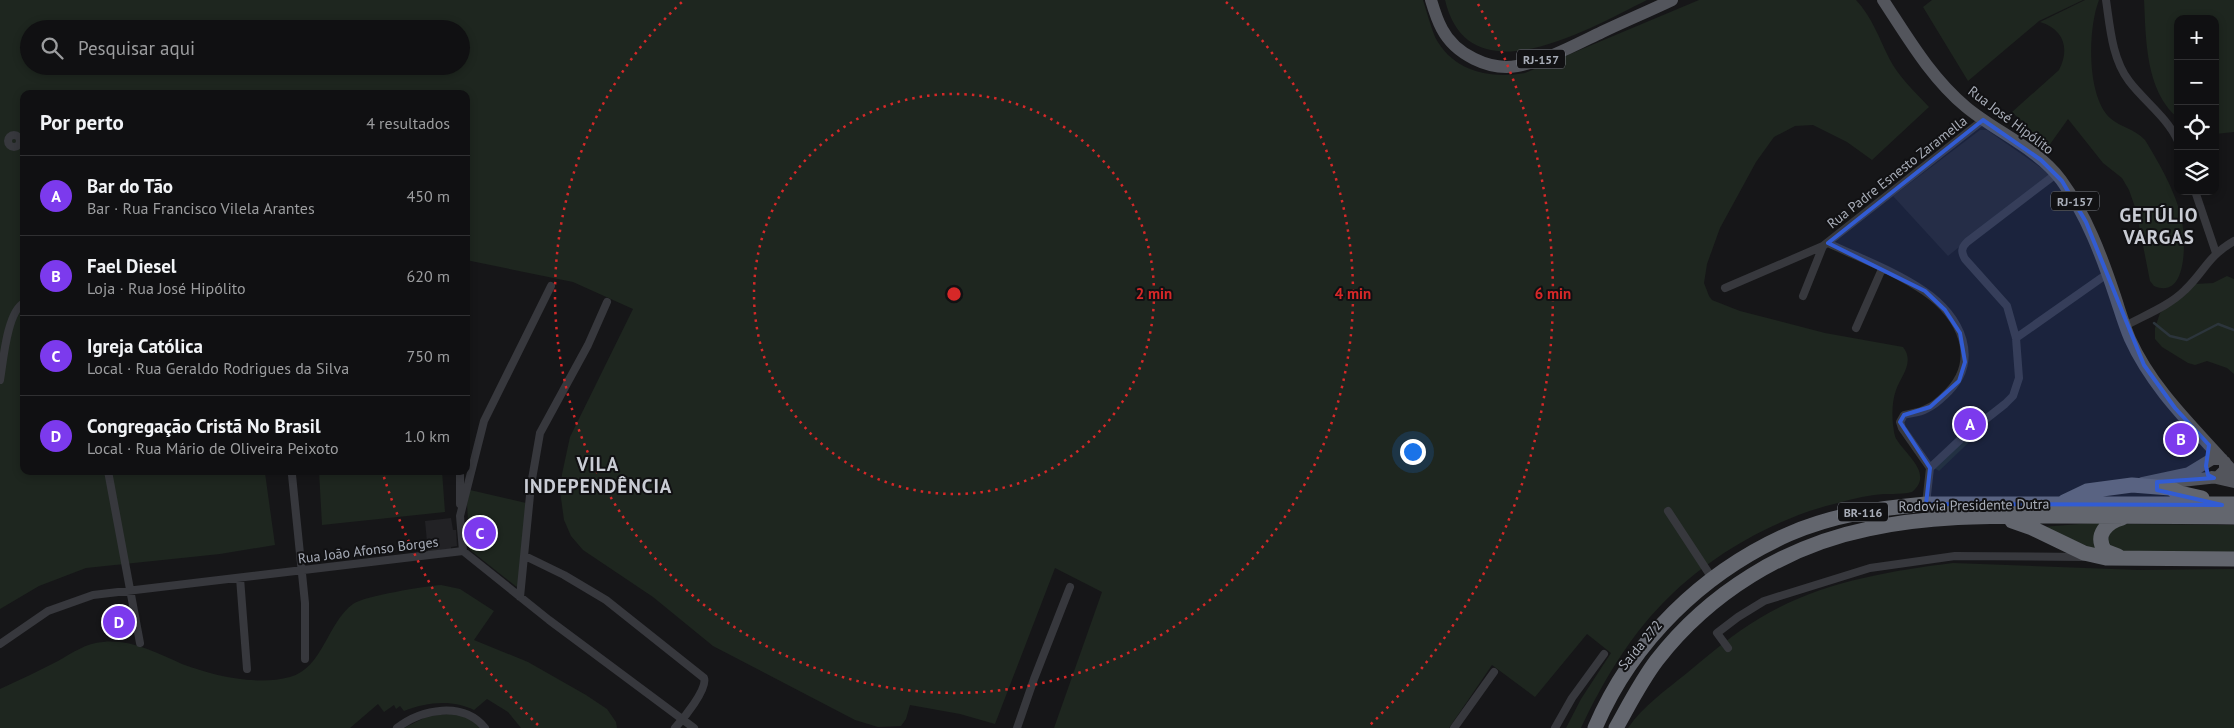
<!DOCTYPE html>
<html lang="pt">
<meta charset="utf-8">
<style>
:root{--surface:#101012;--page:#1e1e20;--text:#f1f3f6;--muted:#9c9d9f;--line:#303032;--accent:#7c3aed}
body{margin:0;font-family:"PT Sans",sans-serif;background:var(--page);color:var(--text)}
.controls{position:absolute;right:15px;top:15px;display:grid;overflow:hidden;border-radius:10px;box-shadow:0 2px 8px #0003}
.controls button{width:45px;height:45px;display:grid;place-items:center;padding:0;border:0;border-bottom:1px solid var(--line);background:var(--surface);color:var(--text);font:25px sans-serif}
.you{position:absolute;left:1412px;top:451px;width:18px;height:18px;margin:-12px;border:4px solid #fff;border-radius:50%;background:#1a73e8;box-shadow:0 0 0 8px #1a73e833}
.badge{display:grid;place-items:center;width:32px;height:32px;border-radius:50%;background:var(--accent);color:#fff;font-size:16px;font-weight:700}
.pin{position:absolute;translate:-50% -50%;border:2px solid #fff;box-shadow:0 1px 5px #0006}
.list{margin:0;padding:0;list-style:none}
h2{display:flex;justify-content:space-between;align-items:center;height:65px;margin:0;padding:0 20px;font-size:21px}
h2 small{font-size:16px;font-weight:400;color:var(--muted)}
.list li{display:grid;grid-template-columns:32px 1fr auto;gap:15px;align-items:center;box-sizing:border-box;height:80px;padding:0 20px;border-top:1px solid var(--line)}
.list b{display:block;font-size:19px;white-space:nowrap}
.list p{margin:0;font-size:16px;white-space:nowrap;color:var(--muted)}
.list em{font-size:16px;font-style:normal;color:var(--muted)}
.icon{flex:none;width:28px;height:28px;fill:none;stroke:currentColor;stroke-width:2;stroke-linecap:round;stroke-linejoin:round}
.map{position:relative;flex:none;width:2234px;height:728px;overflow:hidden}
.search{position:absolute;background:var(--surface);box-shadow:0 2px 8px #0003;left:20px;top:20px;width:450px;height:55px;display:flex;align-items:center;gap:12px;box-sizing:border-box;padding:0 18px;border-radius:28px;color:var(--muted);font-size:19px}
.panel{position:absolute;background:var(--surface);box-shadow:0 2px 8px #0003;left:20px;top:90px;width:450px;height:385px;border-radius:10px}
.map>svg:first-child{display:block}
</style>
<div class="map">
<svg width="2234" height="728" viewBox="0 0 2234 728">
<rect width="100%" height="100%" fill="#161618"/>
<path fill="#222225" d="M1980,130H1987L2050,174L1948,256L1893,196Z
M451,518L453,530H456L457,546L451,547V549L428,552L425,521Z"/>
<path fill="#1e261f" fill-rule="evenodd" d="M0,0H1423C1427,12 1430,25 1435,37C1453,72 1491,79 1525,73L1699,0H1856C1872,17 1879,38 1889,58C1898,76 1915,92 1929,107L1872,160L1847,142L1813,125L1795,126L1774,137L1756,162L1720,228L1707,264L1704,283L1709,296L1712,300L1740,311L1825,333L1903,347C1915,362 1901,376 1896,390C1892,401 1892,414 1893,425C1894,430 1894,436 1897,440C1906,455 1934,474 1912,492C1900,495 1887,493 1874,495C1858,497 1842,502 1826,506C1766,523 1705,559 1662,604C1628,639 1601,685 1581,728H1566L1581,699L1611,653L1587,634L1535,697L1492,665L1449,728H1054L1102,592L1055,568L995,724L960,714L910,705L906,719L901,726L878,727L855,720L713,646L653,597L583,550L571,536L564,520L561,498L562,474L570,437L633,309L573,282L466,260V94H24V471H275L265,473L275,545L220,554L86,568L39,586L0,609ZM29,29H461V66H29Z
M1445,0H1647C1592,27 1469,101 1445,0Z
M1932,0H2083L2039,21L1968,81L1923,7Z
M2085,0H2099C2088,28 2086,95 2110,118C2120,127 2135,129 2145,140C2158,161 2172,186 2179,209C2186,227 2191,302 2154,286L2150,281L2136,210L2129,190L2122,178L2103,163L2068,119L2048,147L2012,112L2059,70C2070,49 2064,29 2040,22Z
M2144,0H2234V132L2215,134V19H2178V118C2145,91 2146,38 2144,0Z
M2227,276L2234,279V374L2227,368L2207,361L2195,365L2188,363L2162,347L2155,339V328L2160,313L2171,303L2184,296L2195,284L2213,283Z
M1983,421L1986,426L1939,471L1931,466Z
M319,471H442L445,512L322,525Z
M470,490L526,503L518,588L470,550L467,504Z
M2104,522L2096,550L2042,527Z
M2127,524L2234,525V553L2125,554L2106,545L2112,527Z
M1953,563L2139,570L2234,569V728H1628C1643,706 1666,690 1687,673C1710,654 1734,633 1760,618C1817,583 1888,571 1953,563Z
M441,585L460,589L494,611L474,640L528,662L586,695L607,709L616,722L617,728H521L508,712L487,699L474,710C453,699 426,702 404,711L400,706L396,709L394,705L384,712L378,704L350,728H0V689C19,680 39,671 58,661C72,653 86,643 103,642C131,639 157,653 182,664C214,676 257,686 290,677C323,668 327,623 353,604C364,596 426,586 441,585Z
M449,714L465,715L481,728H404L428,716Z"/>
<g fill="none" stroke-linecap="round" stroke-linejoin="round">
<path stroke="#2c353c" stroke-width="2.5" d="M2154,323L2170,336L2187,340L2218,324L2234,330"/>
<path stroke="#37383d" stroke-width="8" d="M2106,0C2110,27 2112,59 2129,81C2144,101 2167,117 2178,141
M8 141a6 6 0 1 1 12 0a6 6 0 1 1-12 0Z
M2195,191L2216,253
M1828,243C1859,258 1895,271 1924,291C1961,316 1983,361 1944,396C1939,401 1933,406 1926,409C1919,413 1911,413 1904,415L1900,422L1902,428L1930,468L1926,504
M1725,288L1823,246L1983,120
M1803,296L1823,246
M2125,326C2145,315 2169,306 2185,290C2204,272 2208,256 2234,241
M1856,328L1882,269
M2016,338L2107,274
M0,380C3,363 7,311 24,303
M1930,468L1963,437L2005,404L2013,396L2019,378L2016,338L2007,306L1965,259C1961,252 1961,248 1967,242L2056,174
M108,471L140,643
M292,475L305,603V659
M460,504V471
M1668,511L1710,575
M463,551L460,516L484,421L551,286
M525,556L564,575L606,600L704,678C708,689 683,719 675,728
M240,578L247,669
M520,597L531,485L540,433L588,345L607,302
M0,644L48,611L93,595L463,551L549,620L694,728
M1728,648L1717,633L1738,617L1764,601L1870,568L1955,556L2084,557
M397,728C422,709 463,701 485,728
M1017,728L1034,679L1070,587
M1454,728L1494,672
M1555,728L1572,698L1604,654"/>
<path stroke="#53555c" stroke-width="12" d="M1431,0C1434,10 1437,20 1442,29C1455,54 1489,71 1517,66C1546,61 1575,45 1602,32C1625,21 1649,11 1672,0
M1883,0C1908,38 1931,78 1966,107C1996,132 2037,148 2061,180C2086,214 2102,257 2115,296C2120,311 2124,325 2130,339C2154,392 2197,430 2234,473
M2212,477L2234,482
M2181,481L2218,477L2225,470V462
M2142,483L2189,473L2212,459H2222"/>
<path stroke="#63666e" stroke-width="15" d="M2064,502L2087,491L2132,485L2170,488L2180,493L2202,498
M2012,521L2032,528L2084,553L2106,558L2234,559
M2118,556L2105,551C2094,535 2107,522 2122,518
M1595,728C1632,641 1703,572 1789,534C1832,515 1880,508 1926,504H2234
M1616,728C1629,705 1641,681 1657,660C1709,593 1785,546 1868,529C1926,516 1989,516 2049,516C2110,516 2172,516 2234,517"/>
</g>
<path fill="#325cd3" fill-opacity="0.2" stroke="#325cd3" stroke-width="4" stroke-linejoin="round" d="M1983,120L2041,160L2062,181L2086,222L2144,365L2175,408L2209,445L2206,466L2208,475L2214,478L2157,482V490L2222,505L1926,504L1930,468L1900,422L1904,415L1930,407L1959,381L1965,362L1960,333L1945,310L1925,291L1828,243Z"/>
<g fill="none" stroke="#d62828" stroke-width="2.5" stroke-dasharray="2.5 5">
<circle cx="954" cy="294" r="200"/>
<path d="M1226 2A399 399 0 1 1 682 2"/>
<path d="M538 725A599 599 0 0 1 383 474M1478 4A599 599 0 0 1 1370 725"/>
</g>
<g text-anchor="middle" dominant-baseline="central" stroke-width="4" stroke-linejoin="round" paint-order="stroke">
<g fill="#111113" stroke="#7b7e86" stroke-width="1">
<rect x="1517" y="49.5" width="48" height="19" rx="4"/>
<rect x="2051" y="191.5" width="48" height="19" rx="4"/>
<rect x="1838" y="502.5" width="50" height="19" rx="4"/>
</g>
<g font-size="12" font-weight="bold" fill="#a8adb8">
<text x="1541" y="59">RJ-157</text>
<text x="2075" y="201">RJ-157</text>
<text x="1863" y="512">BR-116</text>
</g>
<g font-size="14" fill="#a8adb8" stroke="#111113">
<text transform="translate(2011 120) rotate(37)">Rua José Hipólito</text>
<text transform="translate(1897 172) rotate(-38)">Rua Padre Esnesto Zaramella</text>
<text transform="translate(1974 505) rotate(-1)">Rodovia Presidente Dutra</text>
<text transform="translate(368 550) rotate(-7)">Rua João Afonso Borges</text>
<text transform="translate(1640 645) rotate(-50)">Saída 272</text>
</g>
<g font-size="19" font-weight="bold" letter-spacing="1" fill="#c9ccd4" stroke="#111113">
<text x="2159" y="215">GETÚLIO<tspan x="2159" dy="22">VARGAS</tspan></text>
<text x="598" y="464">VILA<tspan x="598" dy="22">INDEPENDÊNCIA</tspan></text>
</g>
</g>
<circle cx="954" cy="294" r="8" fill="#d62828" stroke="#111113" stroke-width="2.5"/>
<g font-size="15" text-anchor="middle" font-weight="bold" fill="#d62828" stroke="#111113" stroke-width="4" stroke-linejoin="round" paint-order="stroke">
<text x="1154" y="299">2 min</text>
<text x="1353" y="299">4 min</text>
<text x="1553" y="299">6 min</text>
</g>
</svg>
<div class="controls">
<button>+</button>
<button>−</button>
<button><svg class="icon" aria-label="locate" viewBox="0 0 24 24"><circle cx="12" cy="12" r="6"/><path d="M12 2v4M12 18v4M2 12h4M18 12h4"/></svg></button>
<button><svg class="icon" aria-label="layers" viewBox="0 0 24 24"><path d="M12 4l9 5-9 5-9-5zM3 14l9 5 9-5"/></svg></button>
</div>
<div class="you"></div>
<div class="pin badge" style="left:1970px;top:424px">A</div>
<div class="pin badge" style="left:2181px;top:439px">B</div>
<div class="pin badge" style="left:480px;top:533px">C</div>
<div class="pin badge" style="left:119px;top:622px">D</div>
<div class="search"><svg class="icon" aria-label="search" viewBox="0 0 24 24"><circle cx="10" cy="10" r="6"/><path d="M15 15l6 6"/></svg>Pesquisar aqui</div>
<section class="panel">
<h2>Por perto<small>4 resultados</small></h2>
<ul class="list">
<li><span class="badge">A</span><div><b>Bar do Tão</b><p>Bar · Rua Francisco Vilela Arantes</p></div><em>450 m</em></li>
<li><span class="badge">B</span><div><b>Fael Diesel</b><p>Loja · Rua José Hipólito</p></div><em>620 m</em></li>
<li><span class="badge">C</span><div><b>Igreja Católica</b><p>Local · Rua Geraldo Rodrigues da Silva</p></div><em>750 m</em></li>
<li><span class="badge">D</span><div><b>Congregação Cristã No Brasil</b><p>Local · Rua Mário de Oliveira Peixoto</p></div><em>1.0 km</em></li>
</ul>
</section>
</div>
